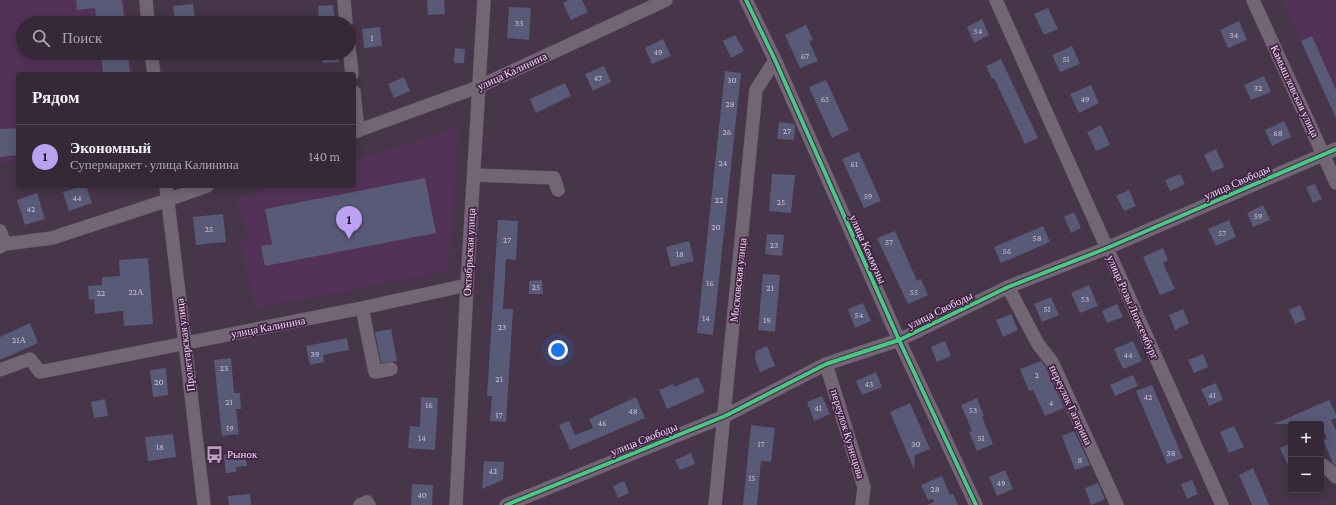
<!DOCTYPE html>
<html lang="ru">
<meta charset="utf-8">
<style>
:root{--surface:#352837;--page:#3d303f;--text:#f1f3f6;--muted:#aaa6ad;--line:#4f4452;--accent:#bca0f2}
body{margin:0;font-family:"Crimson Pro",serif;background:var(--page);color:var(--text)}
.controls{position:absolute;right:12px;bottom:12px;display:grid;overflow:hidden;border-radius:4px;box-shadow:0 2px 10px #0003}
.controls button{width:36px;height:36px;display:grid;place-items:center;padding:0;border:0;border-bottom:1px solid var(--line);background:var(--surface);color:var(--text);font:20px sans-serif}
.you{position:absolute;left:558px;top:350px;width:14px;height:14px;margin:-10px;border:3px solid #fff;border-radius:50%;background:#1a73e8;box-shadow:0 0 0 6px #1a73e833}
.badge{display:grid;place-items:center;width:26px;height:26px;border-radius:50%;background:var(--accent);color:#111;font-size:13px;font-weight:700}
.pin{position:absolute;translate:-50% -33px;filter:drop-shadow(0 1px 2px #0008)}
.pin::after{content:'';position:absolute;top:21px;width:14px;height:12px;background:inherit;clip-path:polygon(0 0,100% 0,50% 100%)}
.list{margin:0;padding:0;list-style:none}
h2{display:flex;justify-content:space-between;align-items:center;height:52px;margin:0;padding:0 16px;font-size:17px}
h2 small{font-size:13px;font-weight:400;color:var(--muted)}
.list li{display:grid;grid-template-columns:26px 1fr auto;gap:12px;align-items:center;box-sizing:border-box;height:64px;padding:0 16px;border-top:1px solid var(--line)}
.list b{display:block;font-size:15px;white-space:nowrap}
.list p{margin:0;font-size:13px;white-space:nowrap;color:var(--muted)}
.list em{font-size:13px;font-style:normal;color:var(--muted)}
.icon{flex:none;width:22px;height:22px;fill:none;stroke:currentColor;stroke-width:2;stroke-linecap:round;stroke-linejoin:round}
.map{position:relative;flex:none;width:1336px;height:505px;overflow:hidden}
.search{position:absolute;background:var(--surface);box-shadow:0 2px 10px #0003;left:16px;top:16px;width:340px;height:44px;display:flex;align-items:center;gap:10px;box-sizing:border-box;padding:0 14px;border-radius:22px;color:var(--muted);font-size:15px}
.panel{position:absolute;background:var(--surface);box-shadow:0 2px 10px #0003;left:16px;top:72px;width:340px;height:116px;border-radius:4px}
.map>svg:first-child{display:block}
</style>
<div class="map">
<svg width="1336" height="505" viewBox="0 0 1336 505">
<rect width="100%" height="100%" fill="#473549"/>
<path fill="#533258" d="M0,0H125L127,23H23V53H131L133,74H18V161L0,162Z
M1283,0H1336V118L1301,41Z
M459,127L448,271L256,308L239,240L249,239L236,198L274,186H354V161Z"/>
<path fill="#595a77" d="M76,0H122L125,23H97L95,8L77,10Z
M427,0H444L445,14L428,15Z
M569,0H582L588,12L571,20L563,3Z
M193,4L195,20L175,22L173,6Z
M333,5L335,23H319L318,6Z
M509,7L531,8L529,40L507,38Z
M1048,8L1058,29L1044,35L1034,14Z
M982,19L989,35L974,43L967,27Z
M1239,21L1247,40L1228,48L1220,30Z
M806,25L813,40L809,41L818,61L800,68L785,35Z
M380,27L382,46L364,48L362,29Z
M735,35L744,51L731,58L723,41Z
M1312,36L1336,90V118L1301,41Z
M663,39L671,56L652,64L645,48Z
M1072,46L1080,64L1060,72L1052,55Z
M455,48L465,49L464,63H454Z
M101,53H128L130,74H103Z
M322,53H338L339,62L323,63Z
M1001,59L1038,138L1025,144L994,78L992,79L986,66Z
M604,66L611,82L593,91L585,74Z
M725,71L741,73L713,335L697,333Z
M1264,76L1271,92L1251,100L1244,85Z
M404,77L410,91L394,98L388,84Z
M826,80L849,130L832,138L809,87Z
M565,83L571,96L536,113L530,99Z
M1091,85L1099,103L1079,113L1070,94Z
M1284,121L1291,137L1272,146L1265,130Z
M779,122L794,124L795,126L794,140L777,139Z
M1101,125L1110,145L1096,151L1087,132Z
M18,128V155L0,157V129Z
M1216,149L1224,167L1212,172L1204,155Z
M859,152L881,201L864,208L842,159Z
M772,174L795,175L791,213L769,211Z
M1180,174L1185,184L1170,191L1165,180Z
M425,178L436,233L265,266L261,246L272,244L265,209Z
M1315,184L1322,199L1313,203L1306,187Z
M83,186H86L92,203L69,211L63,192Z
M1129,190L1136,206L1124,211L1116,196Z
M37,193L45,219L25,225L17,200Z
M1263,205L1270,220L1253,227L1247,213Z
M1074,212L1081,228L1071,233L1064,217Z
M223,214L226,242L196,245L193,217Z
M498,220L518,221L516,260L506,259L503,309H513L506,422L490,421L492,396H487Z
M1229,220L1236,237L1216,246L1208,229Z
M1043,226L1050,242L1001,263L994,247Z
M895,231L917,281L921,279L928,295L908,304L877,238Z
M767,234L784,235L782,256L765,254Z
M689,241L694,261L671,267L666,247Z
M1163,248L1168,260L1163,263L1175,289L1160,295L1143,257Z
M148,258L153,324L124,326L123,311L95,314L94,299L89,300L88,286L102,285V277L120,276L119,260Z
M763,274L780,275L775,332L758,330Z
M542,280L543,294H529V281Z
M1089,285L1098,306L1080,313L1071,293Z
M1051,297L1059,315L1042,322L1034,304Z
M863,303L871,321L855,328L848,309Z
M1117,304L1123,317L1107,323L1102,311Z
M1300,305L1306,319L1295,324L1289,310Z
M1183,309L1189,323L1175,330L1169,315Z
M1011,314L1018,330L1003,337L996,320Z
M30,323L38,343L0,360V337Z
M391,329L397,361L381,363L375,332Z
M347,338L349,350L323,355L324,362L310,365L306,346Z
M945,341L951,356L937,362L931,347Z
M1133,341L1142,361L1123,369L1114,349Z
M767,346L775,366L760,372L755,359L756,351Z
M1203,354L1208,367L1194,373L1188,360Z
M231,358L234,393H240L241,409H236L239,434L222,436L214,360Z
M1041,361L1045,366L1064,408L1045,416L1033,390L1029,391L1020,369Z
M166,368L168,395L153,397L150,370Z
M876,372L882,387L862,395L856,381Z
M1133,375L1138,386L1115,396L1110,385Z
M698,377L705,392L667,409L659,390L673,384L674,387Z
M1216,383L1223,400L1209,406L1201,389Z
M1152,385L1183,458L1167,464L1136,391Z
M822,396L830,414L814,421L807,402Z
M421,397L438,398L435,450L408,448L410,426L420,427Z
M636,397L645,418L570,450L559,425L569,421L575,435L593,428L589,419Z
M977,398L984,416L982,417L993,444L977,451L969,432L972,431L961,405Z
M105,399L108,416L94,418L91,402Z
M1329,400L1336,414V418L1331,420L1336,430V466L1333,463L1323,440L1327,439L1321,424H1274Z
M910,403L930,449L915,455L914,469L890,412Z
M751,425L775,428L771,462L761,461L757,505H743Z
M1234,426L1244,447L1229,453L1220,432Z
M1074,431L1090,465L1075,470L1062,436Z
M173,434L176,457L148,461L145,437Z
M1291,443V472L1280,448Z
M245,453L247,466L236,467V472L226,473L224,455Z
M691,453L695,464L680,470L675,460Z
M484,461L504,462L503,480L482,489Z
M1253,468L1266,498L1269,505H1252L1239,475Z
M1005,470L1013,489L997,496L989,477Z
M942,476L950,495L953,494L958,505H927L934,502L933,499L928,500L921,485Z
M1192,480L1198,494L1187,499L1181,484Z
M624,481L629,493L618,498L613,486Z
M1098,483L1105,499L1091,505L1085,488Z
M412,484L433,485L432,505H411Z
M250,494L251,505H229L228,496Z"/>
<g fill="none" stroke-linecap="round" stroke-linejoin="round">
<defs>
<path id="minor" d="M146,0L148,23
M344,0L346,23
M746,0L775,60L899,340L976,505
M996,0L1222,505
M1253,0L1336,183
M349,47L352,74
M151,53L154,74
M354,92L358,131
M354,132L478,87L666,0
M474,175L554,178L558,190
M166,186L185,343L204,505
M0,231L5,244
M0,247L5,244L52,238L156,204L207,186
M1008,287L1038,344L1052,362L1117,505
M362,308L375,372L391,369
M826,364L864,487L862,505
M0,370L30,359L40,372L362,308L467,285
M1321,464L1328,469L1336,477
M360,505L367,502L369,505
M456,505L467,285L484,0
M506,505L725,416L826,364L899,340L1008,287L1107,248L1336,149
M715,505L756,90L775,60"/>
</defs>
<use href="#minor" stroke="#605161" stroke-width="14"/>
<use href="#minor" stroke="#726574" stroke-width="13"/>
<defs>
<path id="cycleway" d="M746,0L775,60L899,340L976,505
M506,505L725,416L826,364L899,340L1008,287L1107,248L1336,149"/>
</defs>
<use href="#cycleway" stroke="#422346" stroke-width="6"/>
<use href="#cycleway" stroke="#46c982" stroke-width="4"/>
</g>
<defs>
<symbol id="bus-bare" viewBox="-9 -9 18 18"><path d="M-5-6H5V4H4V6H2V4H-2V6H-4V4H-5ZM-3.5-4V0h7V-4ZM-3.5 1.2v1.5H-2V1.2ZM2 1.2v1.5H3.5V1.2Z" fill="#b6a2b7" stroke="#422346" stroke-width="2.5" paint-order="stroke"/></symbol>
</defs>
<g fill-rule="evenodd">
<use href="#bus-bare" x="202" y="442" width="25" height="25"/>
</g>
<g text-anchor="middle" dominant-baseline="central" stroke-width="3.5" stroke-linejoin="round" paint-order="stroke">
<g font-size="9" fill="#cbbcd3">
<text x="519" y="23">33</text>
<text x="978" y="31">54</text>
<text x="1234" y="35">34</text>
<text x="372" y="38">1</text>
<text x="658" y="52">49</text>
<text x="805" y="56">67</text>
<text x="1066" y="59">51</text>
<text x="598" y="78">47</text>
<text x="732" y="80">30</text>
<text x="1258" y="88">32</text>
<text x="825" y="99">65</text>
<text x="1085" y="99">49</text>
<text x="730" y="104">28</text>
<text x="787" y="131">27</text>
<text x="727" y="132">26</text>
<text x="1278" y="133">68</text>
<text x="723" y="163">24</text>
<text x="854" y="164">61</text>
<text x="868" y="196">59</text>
<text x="77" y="198">44</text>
<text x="719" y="200">22</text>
<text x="781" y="202">25</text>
<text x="31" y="209">42</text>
<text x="1258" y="216">59</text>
<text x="716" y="227">20</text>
<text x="209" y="229">25</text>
<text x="1222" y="233">57</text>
<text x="1037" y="238">58</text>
<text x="507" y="240">27</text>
<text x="889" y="242">57</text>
<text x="774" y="245">23</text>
<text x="1007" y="251">56</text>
<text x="680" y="254">18</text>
<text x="710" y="283">16</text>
<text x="536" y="287">25</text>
<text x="770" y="288">21</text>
<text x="136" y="292">22А</text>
<text x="914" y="292">55</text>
<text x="101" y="293">22</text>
<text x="1085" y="299">53</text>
<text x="1047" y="309">51</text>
<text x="859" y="315">54</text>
<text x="706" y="318">14</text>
<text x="767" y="320">19</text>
<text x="502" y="327">23</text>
<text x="19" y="340">21А</text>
<text x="315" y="354">39</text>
<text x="1128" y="355">44</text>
<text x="224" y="368">23</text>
<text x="1037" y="375">2</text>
<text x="499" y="379">21</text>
<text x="159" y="382">20</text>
<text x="869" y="384">43</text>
<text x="1212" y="395">41</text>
<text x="1148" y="397">42</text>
<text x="229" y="402">21</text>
<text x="1051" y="403">4</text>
<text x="429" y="405">16</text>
<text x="818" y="408">41</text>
<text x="973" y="410">53</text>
<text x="633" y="411">48</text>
<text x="499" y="415">17</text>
<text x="602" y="423">46</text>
<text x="230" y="428">19</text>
<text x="422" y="438">14</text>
<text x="981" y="438">51</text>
<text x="761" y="444">17</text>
<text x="916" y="444">30</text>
<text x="160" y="447">18</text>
<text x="1171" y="453">38</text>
<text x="1080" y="460">8</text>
<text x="493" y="471">42</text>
<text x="752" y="478">15</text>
<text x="1001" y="483">49</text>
<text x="935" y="489">28</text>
<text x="422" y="495">40</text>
</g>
<g font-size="11" fill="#f1ddf2" stroke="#422346">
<text transform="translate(512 71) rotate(-25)">улица Калинина</text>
<text transform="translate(1295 91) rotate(65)">Камышловская улица</text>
<text transform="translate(1237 182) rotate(-24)">улица Свободы</text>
<text transform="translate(868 249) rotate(66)">улица Коммуны</text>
<text transform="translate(469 252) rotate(-87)">Октябрьская улица</text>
<text transform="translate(738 280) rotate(-84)">Московская улица</text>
<text transform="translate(1133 307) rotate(66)">улица Розы Люксембург</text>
<text transform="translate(940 310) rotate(-26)">улица Свободы</text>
<text transform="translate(268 327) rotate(-11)">улица Калинина</text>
<text transform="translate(185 345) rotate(-97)">Пролетарская улица</text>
<text transform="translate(1071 405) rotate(65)">переулок Гагарина</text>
<text transform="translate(848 434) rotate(73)">переулок Кузнецова</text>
<text transform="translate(644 439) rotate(-22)">улица Свободы</text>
</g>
<g font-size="11" fill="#f1ddf2" stroke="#422346" text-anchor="start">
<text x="227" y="454">Рынок</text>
</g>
</g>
</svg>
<div class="controls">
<button>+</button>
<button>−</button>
</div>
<div class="you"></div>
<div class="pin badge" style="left:349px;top:239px">1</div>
<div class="search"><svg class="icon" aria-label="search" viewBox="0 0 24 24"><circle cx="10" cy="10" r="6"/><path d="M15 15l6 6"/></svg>Поиск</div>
<section class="panel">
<h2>Рядом<small></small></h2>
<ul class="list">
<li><span class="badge">1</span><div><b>Экономный</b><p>Супермаркет · улица Калинина</p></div><em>140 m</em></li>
</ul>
</section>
</div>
